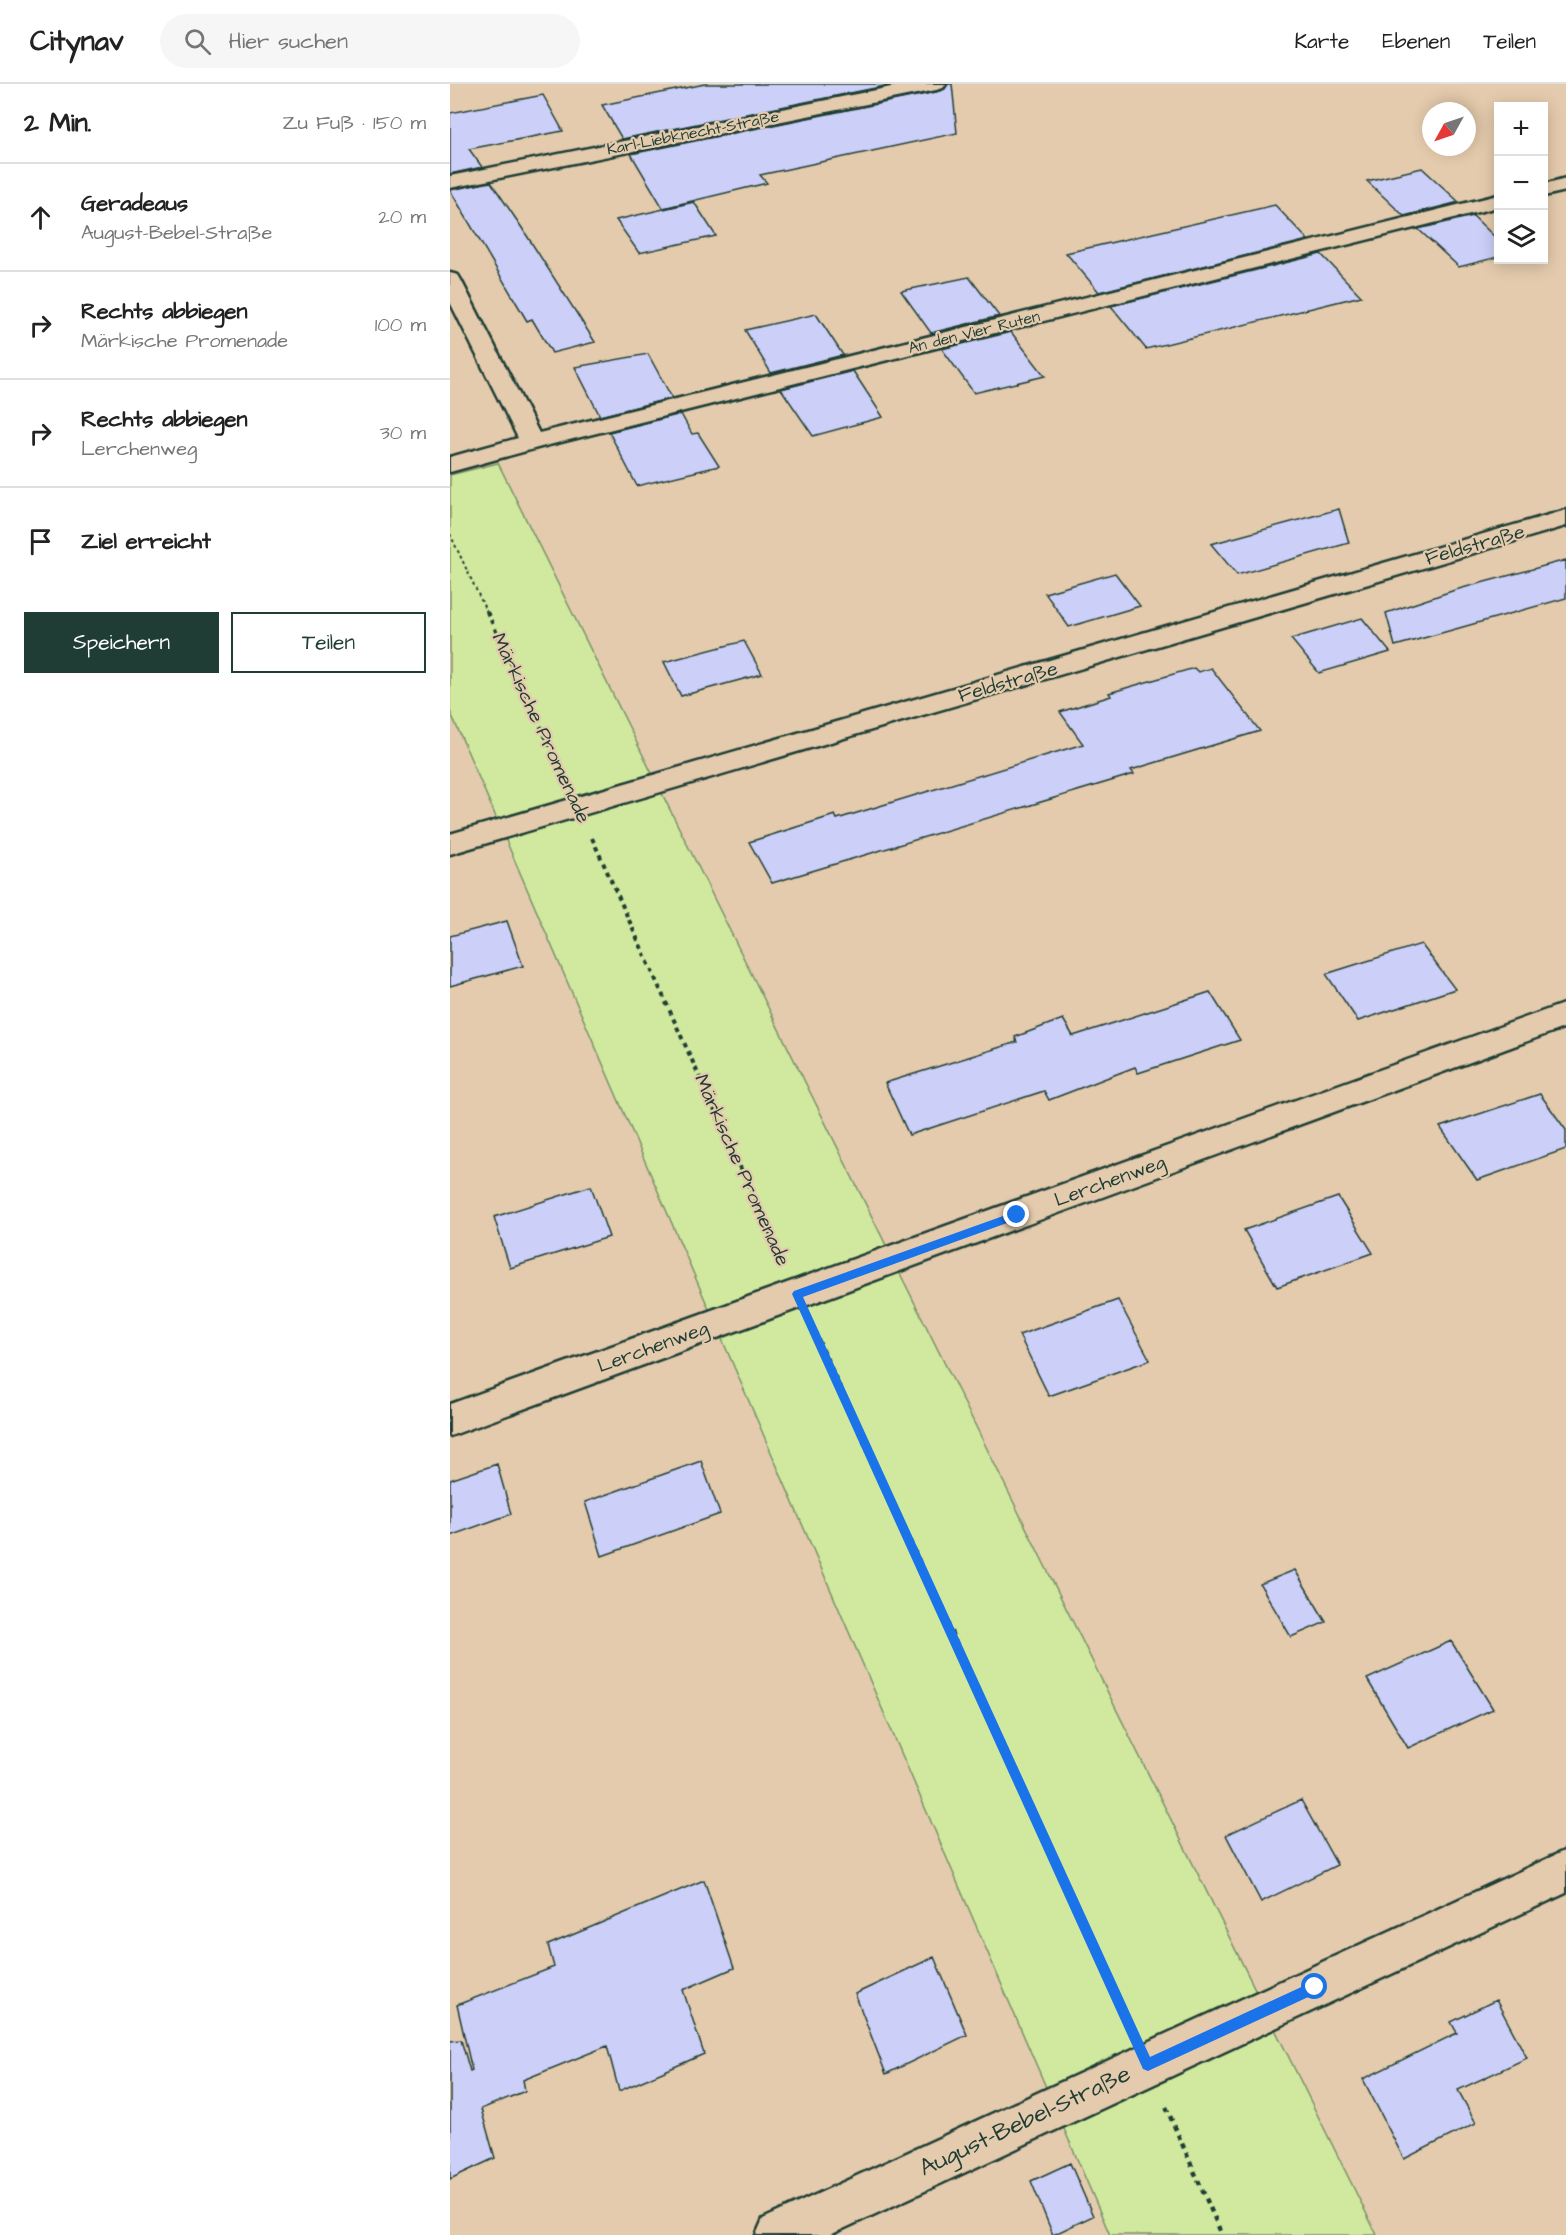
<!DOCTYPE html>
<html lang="de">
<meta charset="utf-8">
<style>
:root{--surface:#fff;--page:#f6f6f6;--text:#222;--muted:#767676;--line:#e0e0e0;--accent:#1f3d34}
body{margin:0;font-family:"Architects Daughter",sans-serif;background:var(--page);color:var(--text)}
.controls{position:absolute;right:18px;top:18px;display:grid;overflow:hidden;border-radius:0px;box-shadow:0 3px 15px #0003}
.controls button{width:54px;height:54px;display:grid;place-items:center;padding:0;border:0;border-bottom:2px solid var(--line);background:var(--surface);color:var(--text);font:30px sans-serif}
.compass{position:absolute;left:972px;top:18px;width:54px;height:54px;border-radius:50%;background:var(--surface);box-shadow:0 3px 15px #0003;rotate:230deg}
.stop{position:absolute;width:18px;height:18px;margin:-14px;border:4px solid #1a73e8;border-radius:50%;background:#fff}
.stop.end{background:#1a73e8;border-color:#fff;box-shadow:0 2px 6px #0008}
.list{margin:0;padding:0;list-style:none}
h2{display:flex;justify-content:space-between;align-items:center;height:78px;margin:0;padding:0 24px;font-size:26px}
h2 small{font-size:20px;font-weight:400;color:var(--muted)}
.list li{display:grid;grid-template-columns:39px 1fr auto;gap:18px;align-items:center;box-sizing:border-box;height:108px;padding:0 24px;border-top:2px solid var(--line)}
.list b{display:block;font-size:22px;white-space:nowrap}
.list p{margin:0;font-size:20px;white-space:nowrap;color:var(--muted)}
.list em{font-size:20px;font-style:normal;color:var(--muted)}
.actions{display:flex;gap:12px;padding:18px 24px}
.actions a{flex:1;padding:14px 0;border:2px solid var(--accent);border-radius:0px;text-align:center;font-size:21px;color:var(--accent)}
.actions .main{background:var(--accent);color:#fff}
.icon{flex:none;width:33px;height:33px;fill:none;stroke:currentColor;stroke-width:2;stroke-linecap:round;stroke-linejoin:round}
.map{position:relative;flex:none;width:1116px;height:2151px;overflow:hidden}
header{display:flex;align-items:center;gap:36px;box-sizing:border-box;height:84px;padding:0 30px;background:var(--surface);border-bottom:2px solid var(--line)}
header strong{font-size:28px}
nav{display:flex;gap:33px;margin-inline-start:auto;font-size:21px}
.search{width:420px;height:54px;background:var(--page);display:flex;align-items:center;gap:15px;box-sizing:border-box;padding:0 21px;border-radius:33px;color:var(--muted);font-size:22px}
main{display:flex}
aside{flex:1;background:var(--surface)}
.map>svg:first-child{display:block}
</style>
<header>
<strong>Citynav</strong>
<div class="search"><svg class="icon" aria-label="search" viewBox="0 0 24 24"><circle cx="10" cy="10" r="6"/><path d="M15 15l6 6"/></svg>Hier suchen</div>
<nav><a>Karte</a><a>Ebenen</a><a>Teilen</a></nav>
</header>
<main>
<aside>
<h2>2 Min.<small>Zu Fuß · 150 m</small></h2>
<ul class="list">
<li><svg class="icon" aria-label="ahead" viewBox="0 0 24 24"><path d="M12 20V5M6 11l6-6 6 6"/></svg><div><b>Geradeaus</b><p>August-Bebel-Straße</p></div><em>20 m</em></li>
<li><svg class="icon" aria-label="right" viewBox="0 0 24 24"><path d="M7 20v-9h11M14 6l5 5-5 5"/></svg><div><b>Rechts abbiegen</b><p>Märkische Promenade</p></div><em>100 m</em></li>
<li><svg class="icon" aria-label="right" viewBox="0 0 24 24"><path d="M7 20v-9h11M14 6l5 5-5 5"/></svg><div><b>Rechts abbiegen</b><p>Lerchenweg</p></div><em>30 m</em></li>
<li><svg class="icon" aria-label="arrive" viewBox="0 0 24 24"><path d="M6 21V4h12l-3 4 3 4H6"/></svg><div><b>Ziel erreicht</b></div></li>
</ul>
<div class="actions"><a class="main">Speichern</a><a>Teilen</a></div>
</aside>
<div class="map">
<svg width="1116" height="2151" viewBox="0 0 1116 2151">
<rect width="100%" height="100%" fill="#e5cbad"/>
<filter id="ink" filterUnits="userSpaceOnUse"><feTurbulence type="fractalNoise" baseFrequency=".0167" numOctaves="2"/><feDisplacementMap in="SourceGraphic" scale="12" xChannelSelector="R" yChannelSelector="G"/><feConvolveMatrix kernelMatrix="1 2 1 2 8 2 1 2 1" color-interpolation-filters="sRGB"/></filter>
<g filter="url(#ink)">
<path fill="#d1e99e" stroke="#789369" stroke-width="1.5" d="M48,379L927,2151H660L0,627V391Z"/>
<path fill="#cccff8" stroke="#1f3d34" stroke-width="1.5" d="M255,0H445L172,55L152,21Z
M498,0H502L507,49L310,91L317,99L213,124L181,70L486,8L495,5Z
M93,11L113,47L19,65L32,83L0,90V29Z
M972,84L1009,118L954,132L917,97Z
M41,98L72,144L145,258L102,269L82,235L77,237L0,106Z
M244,118L266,152L189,169L166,136Z
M825,121L858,156L649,208L616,169Z
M1023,132L1048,156V173L1009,183L968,145Z
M871,170L911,212L696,265L661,222Z
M519,193L549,232L481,249L451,207Z
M366,230L393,271L321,289L295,246Z
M561,248L595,292L524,309L492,265Z
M198,270L222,314L150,332L125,283Z
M403,287L433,333L363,352L331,305Z
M231,330L242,350L248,349L269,382L187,402L159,348Z
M889,425L899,459L787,491L761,460Z
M1116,476V514L945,562L936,529L1005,506Z
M665,489L690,522L619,543L595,509Z
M912,534L940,568L869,589L841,555Z
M294,557L312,590L231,612L214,578Z
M744,584L748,588L761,584L810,647L681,686L684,690L322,799L299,758L385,731L387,735L633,660L610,628L661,612L659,609Z
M57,837L73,882L0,902V852Z
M971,860L1005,905L908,937L876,890Z
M760,908L790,956L688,989L685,983L599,1016L594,1007L459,1051L435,999L567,958L565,953L613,935L623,952Z
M1090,1010L1116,1046V1065L1027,1096L990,1043Z
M141,1102L159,1153L60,1184L44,1133Z
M888,1113L923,1169L827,1203L794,1146Z
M668,1216L700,1276L599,1312L569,1251Z
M251,1377L270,1430L152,1472L135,1418Z
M47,1380L61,1430L0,1452V1396Z
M845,1486L876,1538L841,1553L810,1500Z
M1001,1557L1043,1625L958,1664L917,1595Z
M851,1716L887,1781L811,1818L776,1751Z
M254,1796L284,1884L233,1906L254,1970L169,2007L157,1962L73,1996L75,2007L31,2025L45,2074L0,2095V1957L11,1956L20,1987L22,1986L7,1921L104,1883L98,1861Z
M484,1873L517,1951L436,1990L405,1910Z
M1046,1916L1077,1974L1008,2006L1026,2039L954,2075L913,1995L1007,1949L1001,1938Z
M620,2079L643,2132L603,2151L581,2097Z"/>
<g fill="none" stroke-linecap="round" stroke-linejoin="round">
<defs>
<path id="street" d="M456,0H496L493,4L486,6L0,104V92Z
M1116,94V107L1094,112V100Z
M1048,111V123L91,363L0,388V373L68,354L0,218V189L8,191L11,196L89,349Z
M1116,426V442L0,770V750Z
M1116,919V943L0,1352V1320Z
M1116,1766V1809L380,2151H306L313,2135Z"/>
</defs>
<use href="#street" stroke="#1f3d34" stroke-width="5"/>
<path stroke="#1f3d34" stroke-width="2" stroke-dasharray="3 3" stroke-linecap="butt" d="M0,450L37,529"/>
<path stroke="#1f3d34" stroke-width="4" stroke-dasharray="4.5 4.5" stroke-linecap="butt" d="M37,528L113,690
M142,754L331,1174"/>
<path stroke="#1f3d34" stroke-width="4.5" stroke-dasharray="5 5" stroke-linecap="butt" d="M364,1247L679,1939
M716,2023L772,2151"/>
<use href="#street" fill="#e5cbad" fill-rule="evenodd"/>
</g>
</g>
<path fill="#1a73e8" d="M567,1127L571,1128V1134L353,1213L700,1973L860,1899H869V1908L698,1987L693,1985L342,1210L344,1207Z"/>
<g text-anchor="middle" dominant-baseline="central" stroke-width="4.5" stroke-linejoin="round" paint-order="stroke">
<g font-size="16" fill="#1f3d34" stroke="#e5cbad">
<text transform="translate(243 49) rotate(-11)">Karl-Liebknecht-Straße</text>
<text transform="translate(524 248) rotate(-14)">An den Vier Ruten</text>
</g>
<g font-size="20" fill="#1f3d34" stroke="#e5cbad">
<text transform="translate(1025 461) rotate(-16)">Feldstraße</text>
<text transform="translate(558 598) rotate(-16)">Feldstraße</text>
<text transform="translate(91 644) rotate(65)">Märkische Promenade</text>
<text transform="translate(292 1086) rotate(66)">Märkische Promenade</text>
<text transform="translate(660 1097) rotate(-20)">Lerchenweg</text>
<text transform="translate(203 1263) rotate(-20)">Lerchenweg</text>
</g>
<g font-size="24" fill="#1f3d34" stroke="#e5cbad">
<text transform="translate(575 2037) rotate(-25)">August-Bebel-Straße</text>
</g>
</g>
</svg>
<div class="controls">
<button>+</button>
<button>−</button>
<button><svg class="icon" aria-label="layers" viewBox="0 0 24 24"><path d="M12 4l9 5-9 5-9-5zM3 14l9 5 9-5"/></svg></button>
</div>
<svg class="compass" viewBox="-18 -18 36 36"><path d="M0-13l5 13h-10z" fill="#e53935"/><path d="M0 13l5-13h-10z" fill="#767676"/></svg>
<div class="stop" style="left:865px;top:1903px"></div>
<div class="stop end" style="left:567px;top:1131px"></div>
</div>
</main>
